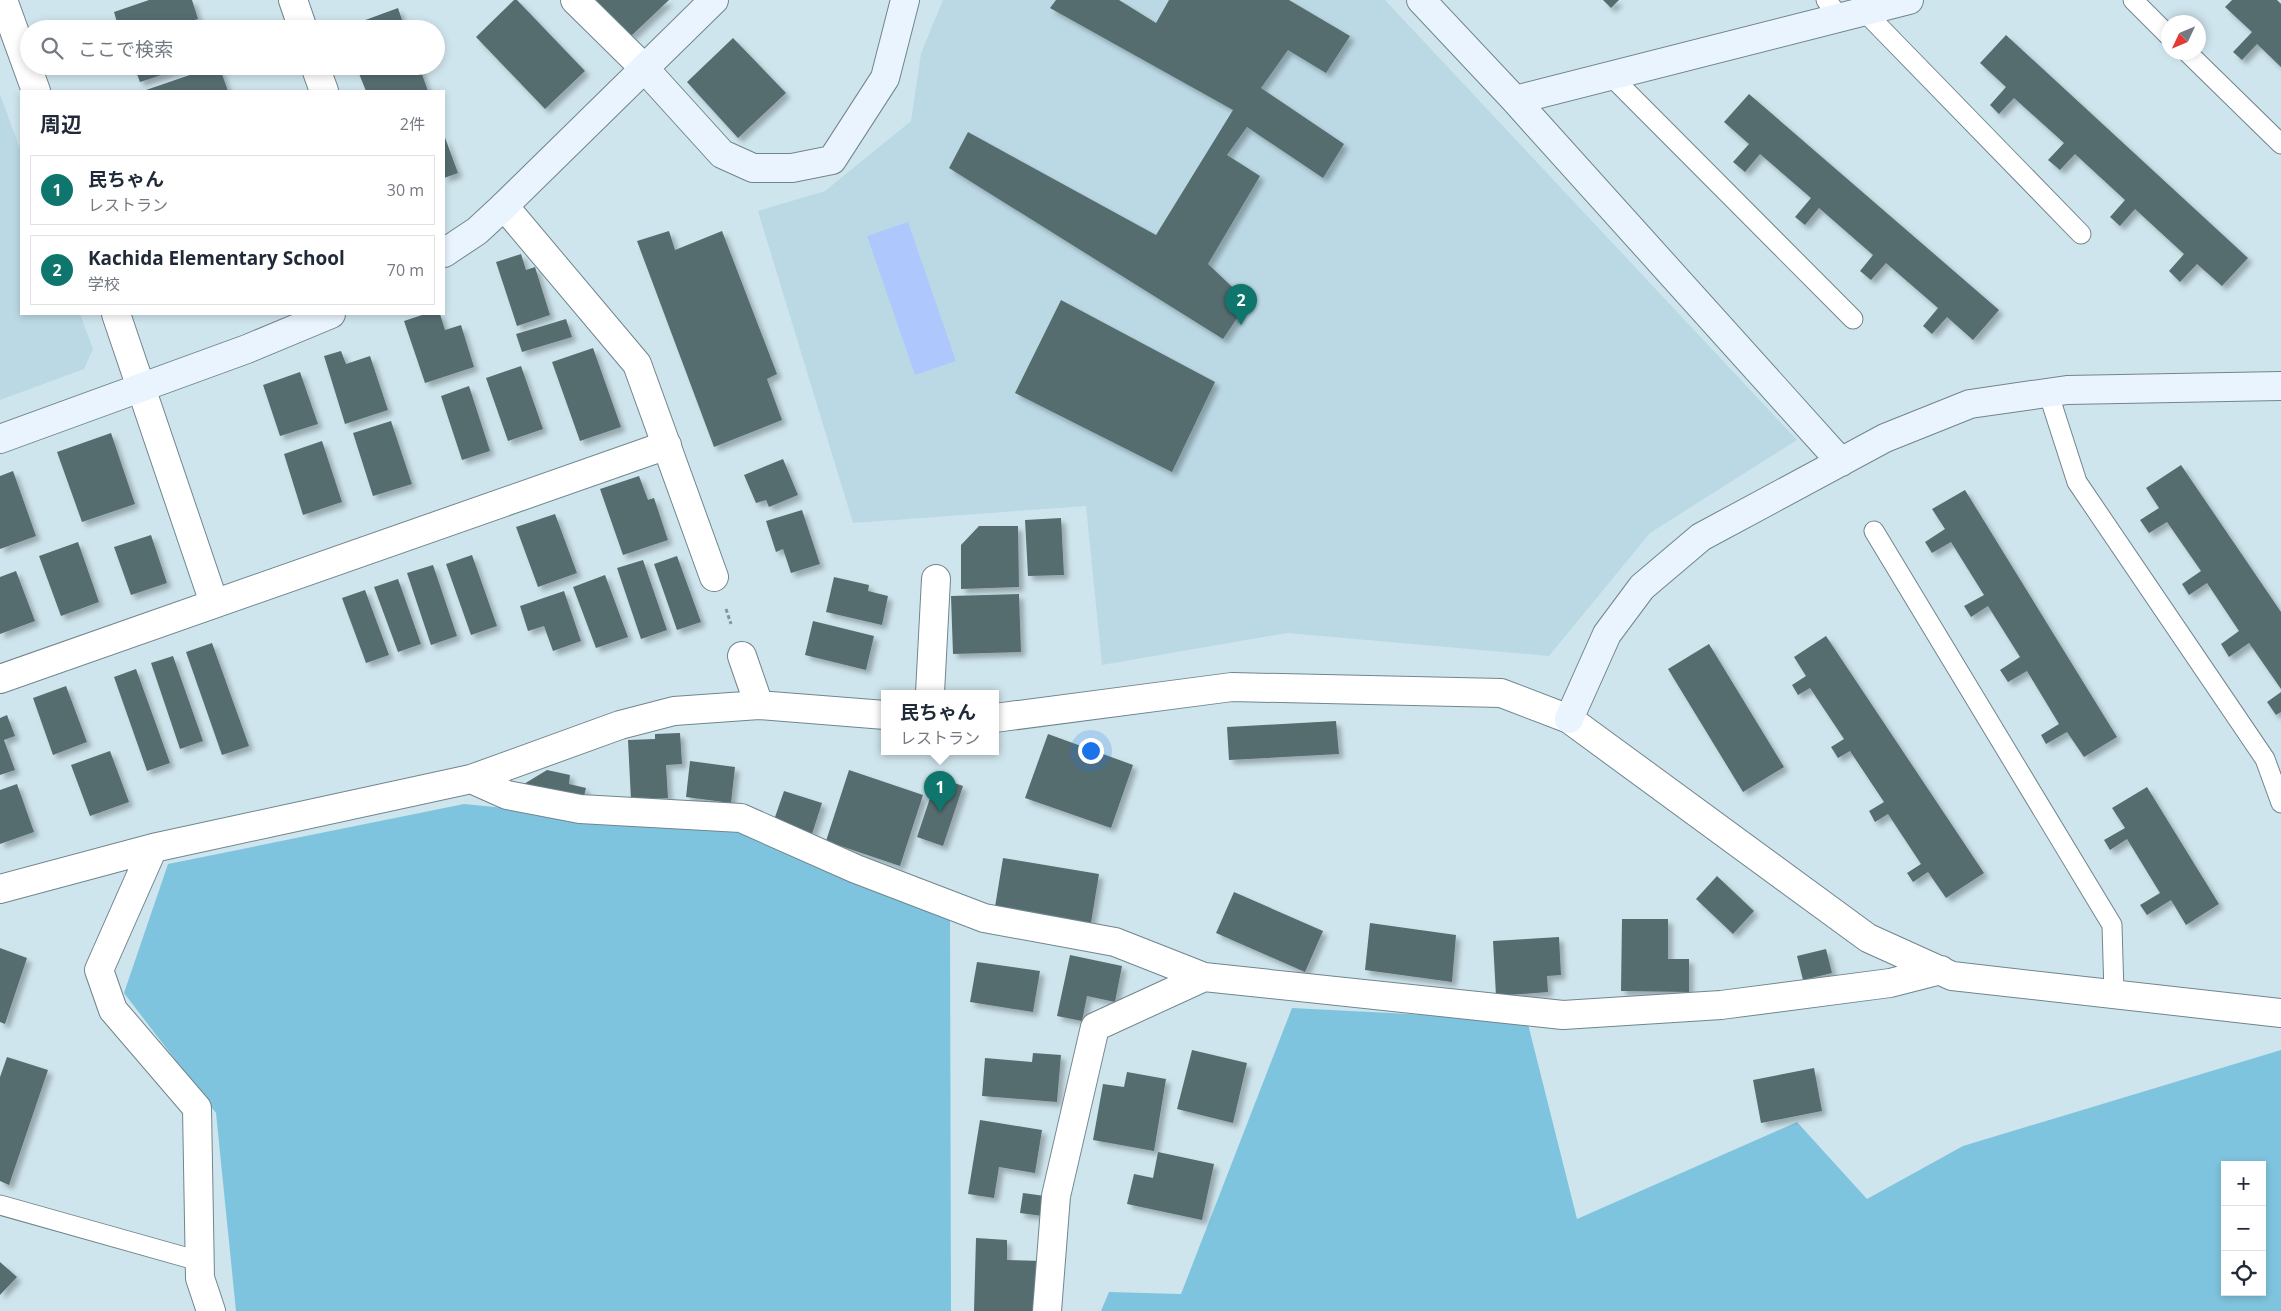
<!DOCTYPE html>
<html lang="ja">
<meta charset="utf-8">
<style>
:root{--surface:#fff;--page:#f6f6f7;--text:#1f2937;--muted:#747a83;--line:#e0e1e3;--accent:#0f766e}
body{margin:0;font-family:"Open Sans","Noto Sans JP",sans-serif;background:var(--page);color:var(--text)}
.controls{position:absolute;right:15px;bottom:15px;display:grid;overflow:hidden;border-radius:0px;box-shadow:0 2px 8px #0003}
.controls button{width:45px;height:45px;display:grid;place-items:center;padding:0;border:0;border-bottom:1px solid var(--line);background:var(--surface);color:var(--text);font:25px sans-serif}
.compass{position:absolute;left:2161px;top:15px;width:45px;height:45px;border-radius:50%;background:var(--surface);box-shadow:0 2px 8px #0003;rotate:226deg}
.you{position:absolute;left:1090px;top:750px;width:18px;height:18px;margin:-12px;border:4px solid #fff;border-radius:50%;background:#1a73e8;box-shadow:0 0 0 8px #1a73e833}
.badge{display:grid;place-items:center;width:32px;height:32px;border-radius:50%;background:var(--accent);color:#fff;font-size:16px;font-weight:700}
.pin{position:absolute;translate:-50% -41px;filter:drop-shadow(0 1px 2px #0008)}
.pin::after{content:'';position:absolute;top:26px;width:18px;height:15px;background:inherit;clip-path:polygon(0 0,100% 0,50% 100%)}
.popup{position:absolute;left:881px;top:690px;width:118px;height:65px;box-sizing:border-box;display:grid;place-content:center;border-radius:0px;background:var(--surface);filter:drop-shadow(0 1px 4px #0005);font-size:16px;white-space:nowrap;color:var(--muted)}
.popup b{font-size:19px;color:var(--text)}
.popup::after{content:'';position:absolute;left:50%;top:100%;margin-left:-10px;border:10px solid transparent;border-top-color:var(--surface)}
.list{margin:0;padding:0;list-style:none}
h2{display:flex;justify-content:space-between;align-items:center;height:65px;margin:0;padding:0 20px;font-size:21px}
h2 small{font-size:16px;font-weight:400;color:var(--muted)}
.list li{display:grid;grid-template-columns:32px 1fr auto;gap:15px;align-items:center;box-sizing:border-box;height:70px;margin:0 10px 10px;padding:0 10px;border:1px solid var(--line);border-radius:0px}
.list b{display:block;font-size:19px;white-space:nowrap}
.list p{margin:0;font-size:16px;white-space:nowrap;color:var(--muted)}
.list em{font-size:16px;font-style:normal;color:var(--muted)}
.icon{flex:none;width:28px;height:28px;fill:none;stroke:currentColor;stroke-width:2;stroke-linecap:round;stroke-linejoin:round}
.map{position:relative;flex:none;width:2281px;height:1311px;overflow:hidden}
.search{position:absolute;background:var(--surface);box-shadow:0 2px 8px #0003;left:20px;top:20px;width:425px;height:55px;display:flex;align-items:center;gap:12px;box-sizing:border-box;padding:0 18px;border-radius:28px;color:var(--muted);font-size:19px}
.panel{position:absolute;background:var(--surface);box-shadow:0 2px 8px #0003;left:20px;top:90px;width:425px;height:225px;border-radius:0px}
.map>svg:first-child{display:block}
</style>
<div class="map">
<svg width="2281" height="1311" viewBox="0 0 2281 1311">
<defs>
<filter id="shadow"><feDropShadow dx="4.5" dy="4.5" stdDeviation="2.5" flood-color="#0004"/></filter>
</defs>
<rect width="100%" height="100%" fill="#cfe5ed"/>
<path fill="#bbd9e5" d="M943,0H1385L1797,440L1650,533L1549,656L1287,633L1102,665L1086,506L853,523L758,211L825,191L911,121L921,53Z
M0,94L21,152V314H80L93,349L84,369L0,400Z"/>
<path fill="#7fc4de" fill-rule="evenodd" d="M464,804L738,831L950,917L951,1311H236L216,1113L124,993L168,864Z
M1292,1008L1527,1020L1577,1219L1797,1122L1867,1199L1963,1146L2281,1050V1311H1101L1109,1292L1181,1294ZM2225,1165H2262V1292H2225Z"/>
<path fill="#aec8fe" d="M908,222L956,361L915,375L867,236Z"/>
<path fill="#576d6f" filter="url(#shadow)" d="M149,0H192L198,19L169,29H119L114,12Z
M514,0H517L585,71L545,109L476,37Z
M594,0H669L630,37Z
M1056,0H1119L1156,23L1169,0H1289L1350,36L1326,73L1288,50L1261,88L1344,144L1323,178L1247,127L1227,155L1260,176L1208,264L1248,302L1223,339L949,168L968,132L1156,235L1233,110L1050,8Z
M1603,0H1619L1611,8Z
M2232,0H2277L2281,4V67L2257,44L2242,60L2233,52L2252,32L2225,7Z
M398,8L405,29H341Z
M2006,35L2248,258L2222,286L2197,264L2180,282L2169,271L2184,254L2135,209L2120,226L2110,217L2125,200L2075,154L2060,170L2048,160L2064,143L2014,98L1999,114L1990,105L2006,87L1980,63Z
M733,38L786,93L738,138L687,82Z
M134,66H186V67L140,82Z
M216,66H219L228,91H143Z
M356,66H419L428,91H366Z
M1749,94L1999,310L1973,340L1947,317L1932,334L1923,326L1938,308L1886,263L1871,280L1860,271L1873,255L1819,208L1805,225L1795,217L1811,198L1760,154L1745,172L1733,162L1749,144L1724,122Z
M444,135L458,173L444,178Z
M669,231L675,250L722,231L777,374L767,379L782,420L714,447L637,241Z
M521,254L526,270L535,267L550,315L517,326L496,262Z
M1061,300L1215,382L1172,472L1015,393Z
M425,314H440L445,330L461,325L474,367L425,383L404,321Z
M566,319L572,337L522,352L516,334Z
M593,348L621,427L580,441L552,362Z
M341,351L346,364L370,356L388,410L345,424L324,356Z
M521,366L543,429L508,441L486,378Z
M300,372L318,424L280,436L263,385Z
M469,386L490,451L462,460L441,396Z
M391,421L412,484L373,496L353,433Z
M111,433L135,504L82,522L57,452Z
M322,441L342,502L303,515L284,454Z
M783,459L798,495L769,507L766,500L756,503L744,475Z
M2181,465L2281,612V689L2249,643L2229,657L2221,644L2239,631L2207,583L2189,595L2182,584L2201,571L2167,522L2149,533L2140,520L2159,508L2146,488Z
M13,471L36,536L0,549V476Z
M639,476L648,500L654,498L668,540L623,555L600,489Z
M1965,490L2117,737L2084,757L2067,732L2046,744L2041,735L2059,724L2027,671L2008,682L2000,670L2020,657L1988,606L1971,617L1964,606L1984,595L1951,542L1932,553L1925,542L1945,529L1932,509Z
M802,510L820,564L791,573L783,549L776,552L766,521Z
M555,514L577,573L538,587L516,527Z
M1061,518L1064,575L1028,576L1025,520Z
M979,526H1018L1019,587L961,589V545Z
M151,535L167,583L131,595L114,547Z
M78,542L99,602L61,616L39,556Z
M472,555L497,626L471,635L446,564Z
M677,556L701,622L677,630L654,564Z
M643,560L667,630L641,639L617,568Z
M433,565L457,636L431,645L407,573Z
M16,571L35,621L0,634V577Z
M605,575L628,637L596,648L573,587Z
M834,577L869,585L868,591L888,596L882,625L826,612Z
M398,579L421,644L398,652L374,587Z
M365,590L389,655L366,663L342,598Z
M564,591L581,641L553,651L544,626L528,631L520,606Z
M1019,594L1021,652L953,654L951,596Z
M813,621L874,636L866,670L805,655Z
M1826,636L1984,873L1946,898L1928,872L1913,882L1907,873L1921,864L1888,814L1875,822L1869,811L1884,802L1850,751L1838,758L1831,747L1844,739L1810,688L1798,695L1792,685L1806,676L1794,657Z
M212,643L249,746L222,755L186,652Z
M1709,644L1784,767L1743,792L1668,669Z
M173,656L203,741L180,749L151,663Z
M136,669L170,763L147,771L114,677Z
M66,686L87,742L53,755L33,698Z
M2281,692V712L2276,715L2267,702Z
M7,715L15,736L4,740L15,770L0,775V718Z
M1336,721L1339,754L1229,760L1227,727Z
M680,733L682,764L666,765L668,798L631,800L628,740L655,739V734Z
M1048,734L1133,765L1111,828L1025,798Z
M110,751L129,802L90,816L71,765Z
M690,761L735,767L731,803L686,797Z
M547,770L570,775L569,784L586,788L583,800L519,787Z
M849,770L923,795L900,866L826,841Z
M937,777L963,786L943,846L917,837Z
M17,784L34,832L0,844V790Z
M2147,787L2219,904L2186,925L2171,900L2147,915L2140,905L2160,893L2127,839L2110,850L2104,840L2125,828L2112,808Z
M784,791L822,803L812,834L774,820Z
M1003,858L1099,874L1091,923L995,907Z
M1717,876L1754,911L1733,934L1696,899Z
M1234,892L1323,931L1305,972L1216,933Z
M1622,919H1668V959H1689V992L1621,991Z
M1370,923L1456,935L1452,982L1365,970Z
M1559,937L1561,975L1547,976L1548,992L1496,996L1493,941Z
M0,948L27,958L5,1024L0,1022Z
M1826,949L1832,973L1803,980L1797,956Z
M1070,955L1122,966L1115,1002L1087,996L1082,1021L1057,1016Z
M977,962L1040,971L1033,1012L970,1002Z
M1192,1050L1247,1063L1233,1123L1177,1109Z
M1033,1053L1061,1055L1057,1102L982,1096L985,1058L1032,1062Z
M7,1057L48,1070L9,1185L0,1181V1077Z
M1814,1068L1822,1111L1761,1123L1753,1080Z
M1127,1072L1166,1079L1154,1151L1093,1140L1103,1084L1124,1087Z
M980,1120L1042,1130L1035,1173L999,1167L994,1198L968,1194Z
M1158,1152L1214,1164L1202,1220L1127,1204L1134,1174L1153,1178Z
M1023,1193L1045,1196L1043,1216L1020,1213Z
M976,1238L1007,1240V1260L1042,1261L1040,1311H974Z
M0,1262L17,1277L0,1295Z"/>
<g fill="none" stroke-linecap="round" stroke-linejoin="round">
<defs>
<path id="lane" d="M1826,0L1840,17
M2133,0L2168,35
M1864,11L2081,234
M2187,52L2281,144
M1611,76L1853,319
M2048,392L2077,482L2265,759L2281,803
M1874,531L2112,925L2114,994
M0,1205L199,1261"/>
<path id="street" d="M3,0L36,91
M293,0L303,29
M575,0L644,68
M315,66L324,91
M504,206L637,364L714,577
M116,314L214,603
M742,656L759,705
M0,679L667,445
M930,693L936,579
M995,718L1232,687L1501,693L1569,719L1868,938L1952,976L2281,1013
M471,779L507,795L580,809L741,818L856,869L984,918L1115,942L1204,977L1563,1015L1721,1005L1890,983L1941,970
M153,848L99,970L113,1010L197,1108L200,1278L211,1311
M0,889L153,848L471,779L620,725L674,711L759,705L885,715
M1047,1311L1056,1196L1095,1027L1204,977"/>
<path id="secondary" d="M1421,0L1515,100L1841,462
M644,68L722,154L753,168H792L832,160L885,78L905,0
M1515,100L1909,0
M444,253L477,231L504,206L714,0
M0,439L247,349L331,314
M1569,719L1607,634L1642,587L1701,537L1885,438L1970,404L2067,390L2281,386"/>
</defs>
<use href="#lane" stroke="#70858d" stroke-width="21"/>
<use href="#street" stroke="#70858d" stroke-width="30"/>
<use href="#secondary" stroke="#70858d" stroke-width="30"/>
<path stroke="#83949a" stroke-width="3" stroke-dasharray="4 2.5" stroke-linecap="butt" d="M726,609L731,624"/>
<use href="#lane" stroke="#fff" stroke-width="19"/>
<use href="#street" stroke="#fff" stroke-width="28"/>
<use href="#secondary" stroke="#eaf4fe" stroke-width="28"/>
</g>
</svg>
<div class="controls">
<button>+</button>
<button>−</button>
<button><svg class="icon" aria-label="locate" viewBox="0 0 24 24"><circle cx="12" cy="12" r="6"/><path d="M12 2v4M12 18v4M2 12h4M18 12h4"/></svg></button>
</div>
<svg class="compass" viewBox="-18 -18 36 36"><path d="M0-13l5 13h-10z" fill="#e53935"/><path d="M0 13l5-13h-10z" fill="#747a83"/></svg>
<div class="you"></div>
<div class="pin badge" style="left:940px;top:812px">1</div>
<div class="popup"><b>民ちゃん</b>レストラン</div>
<div class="pin badge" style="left:1241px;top:325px">2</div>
<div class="search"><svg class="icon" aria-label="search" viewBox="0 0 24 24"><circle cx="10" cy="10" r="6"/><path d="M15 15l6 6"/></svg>ここで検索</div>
<section class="panel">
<h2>周辺<small>2件</small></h2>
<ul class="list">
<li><span class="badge">1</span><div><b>民ちゃん</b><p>レストラン</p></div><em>30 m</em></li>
<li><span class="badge">2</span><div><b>Kachida Elementary School</b><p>学校</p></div><em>70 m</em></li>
</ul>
</section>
</div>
